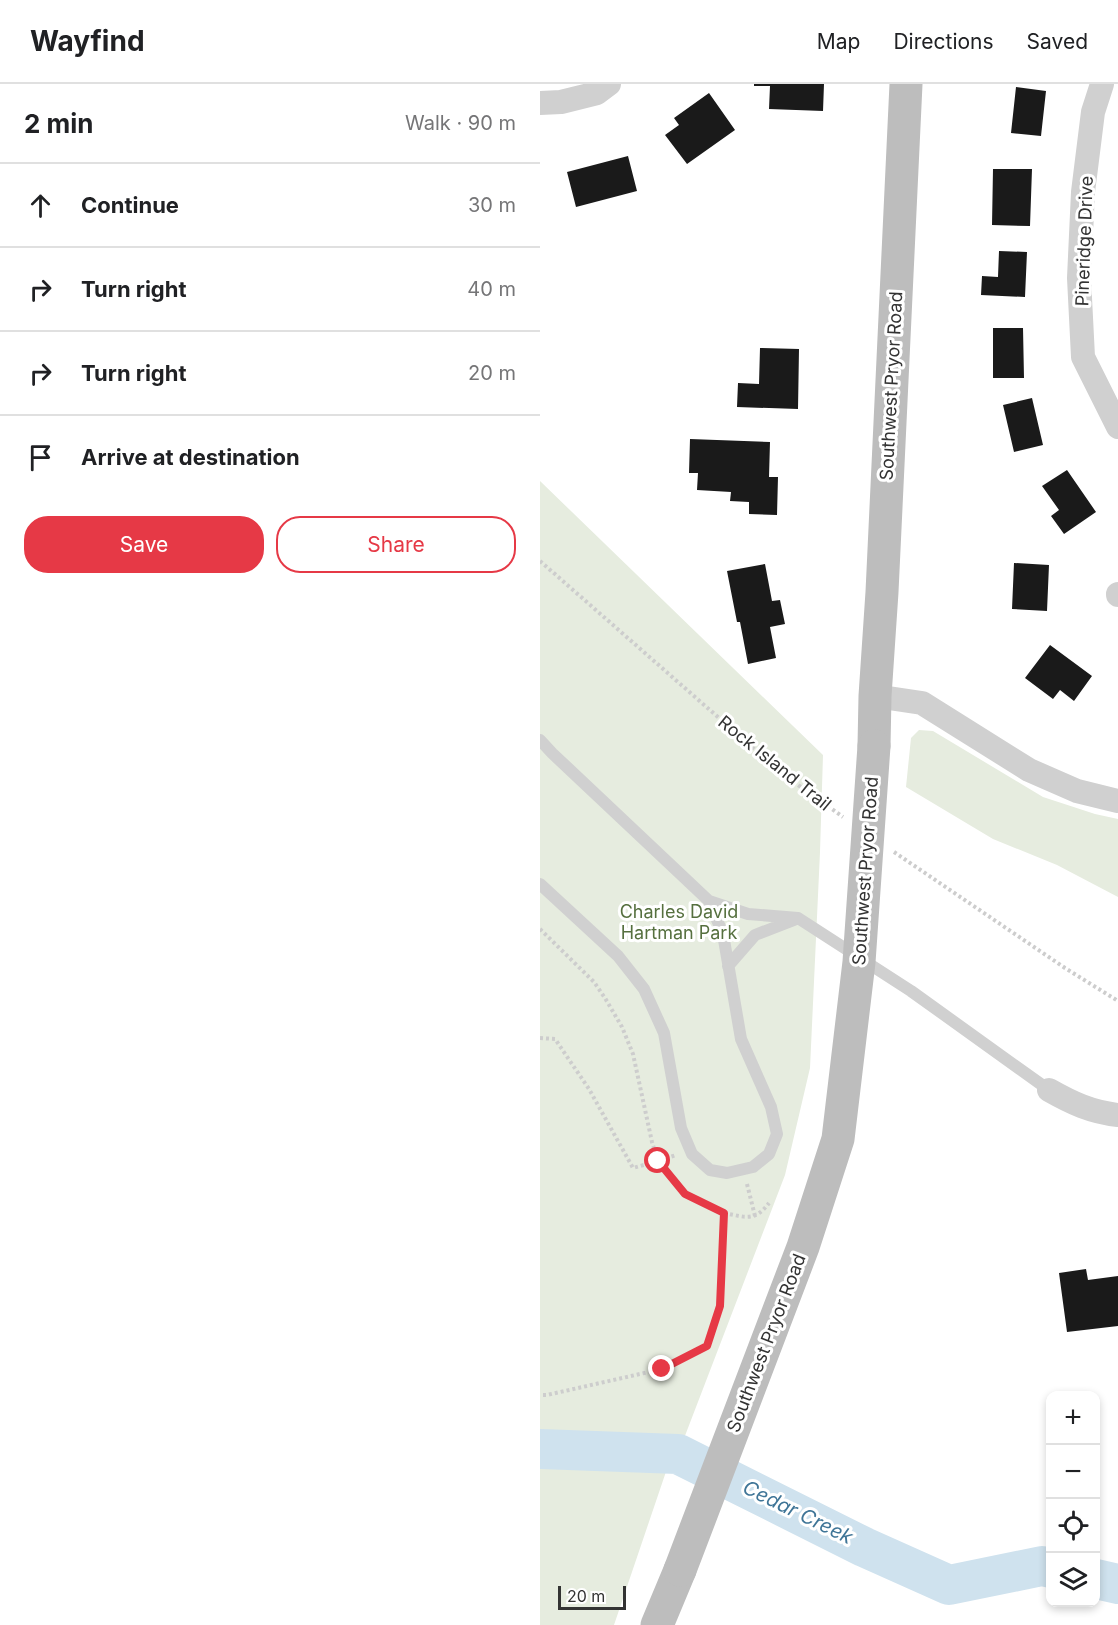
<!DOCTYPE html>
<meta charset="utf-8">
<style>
:root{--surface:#fff;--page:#f6f6f6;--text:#202124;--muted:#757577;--line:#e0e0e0;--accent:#e63946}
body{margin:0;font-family:Inter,sans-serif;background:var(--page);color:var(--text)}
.controls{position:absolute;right:18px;bottom:18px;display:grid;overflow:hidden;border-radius:12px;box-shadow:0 3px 9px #0003}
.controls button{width:54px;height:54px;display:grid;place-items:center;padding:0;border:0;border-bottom:2px solid var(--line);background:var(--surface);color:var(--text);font:30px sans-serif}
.scale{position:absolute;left:18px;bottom:15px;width:68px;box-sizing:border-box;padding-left:6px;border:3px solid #333;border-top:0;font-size:16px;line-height:21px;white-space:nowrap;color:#333;-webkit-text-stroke:4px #fff;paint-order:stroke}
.stop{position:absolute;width:18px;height:18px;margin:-14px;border:4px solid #e63946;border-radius:50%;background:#fff}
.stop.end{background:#e63946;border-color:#fff;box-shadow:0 2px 6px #0008}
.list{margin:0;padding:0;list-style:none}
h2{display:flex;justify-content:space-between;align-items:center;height:78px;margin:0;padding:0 24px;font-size:26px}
h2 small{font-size:20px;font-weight:400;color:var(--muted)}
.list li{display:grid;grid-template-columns:39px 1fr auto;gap:18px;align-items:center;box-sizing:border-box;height:84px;padding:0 24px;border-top:2px solid var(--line)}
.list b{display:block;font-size:22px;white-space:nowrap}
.list em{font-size:20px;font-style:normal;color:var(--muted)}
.actions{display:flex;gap:12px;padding:18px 24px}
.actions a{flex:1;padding:14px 0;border:2px solid var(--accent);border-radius:24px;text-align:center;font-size:21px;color:var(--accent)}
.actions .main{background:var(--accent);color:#fff}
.icon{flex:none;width:33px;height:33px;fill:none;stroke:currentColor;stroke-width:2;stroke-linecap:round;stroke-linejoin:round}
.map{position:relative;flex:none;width:578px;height:1541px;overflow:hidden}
header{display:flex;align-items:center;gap:36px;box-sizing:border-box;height:84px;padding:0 30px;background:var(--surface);border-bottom:2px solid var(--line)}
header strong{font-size:28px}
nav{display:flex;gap:33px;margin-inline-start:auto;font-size:21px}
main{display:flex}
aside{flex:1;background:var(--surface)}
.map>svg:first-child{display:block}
</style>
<header>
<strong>Wayfind</strong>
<nav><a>Map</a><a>Directions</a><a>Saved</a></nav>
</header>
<main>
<aside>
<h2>2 min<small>Walk · 90 m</small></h2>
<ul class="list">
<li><svg class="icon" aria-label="ahead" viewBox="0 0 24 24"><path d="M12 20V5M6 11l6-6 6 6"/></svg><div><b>Continue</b></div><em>30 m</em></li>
<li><svg class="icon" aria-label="right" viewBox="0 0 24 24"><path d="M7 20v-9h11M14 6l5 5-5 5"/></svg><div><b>Turn right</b></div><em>40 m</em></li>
<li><svg class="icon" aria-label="right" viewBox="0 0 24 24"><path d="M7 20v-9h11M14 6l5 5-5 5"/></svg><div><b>Turn right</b></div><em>20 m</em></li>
<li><svg class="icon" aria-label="arrive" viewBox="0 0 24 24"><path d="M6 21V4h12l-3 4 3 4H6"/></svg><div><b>Arrive at destination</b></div></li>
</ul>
<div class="actions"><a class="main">Save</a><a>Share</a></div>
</aside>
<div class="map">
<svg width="578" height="1541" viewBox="0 0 578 1541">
<rect width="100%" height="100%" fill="#fff"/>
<path fill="#e6ecdf" d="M0,397L283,671L280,768L270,984L245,1091L138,1370H132L74,1541H0Z
M379,646L393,647L503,713L555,730L578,735V813L517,781L453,755L366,703L371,654Z"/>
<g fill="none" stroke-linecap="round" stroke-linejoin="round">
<path stroke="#cfe2ee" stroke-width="40" d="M0,1365L138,1370L324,1463L409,1501L502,1482L511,1484
M556,1495L578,1500"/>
</g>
<path fill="#1a1a1a" d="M214,0H284L283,27L229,25L230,2H214Z
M476,3L506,7L501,52L471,49Z
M169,9L195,46L147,80L125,51L139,41L134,34Z
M88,72L97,107L36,123L27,88Z
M453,85H492L490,142L452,141Z
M459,167L487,168L485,213L441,211L442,192L458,193Z
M453,244H483L484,294H453Z
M220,264L259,265L258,325L197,323L198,299L219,300Z
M492,314L503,361L474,368L463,321Z
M150,355L230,358L229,393H238L237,431L209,430V418L190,417L191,408L157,406L158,389H149Z
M527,386L556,428L524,450L511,432L519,426L502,402Z
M474,479L509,481L507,527L472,525Z
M225,480L232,517L240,516L245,540L230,543L236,574L208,580L200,538H197L187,487Z
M510,561L552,592L534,617L520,606L513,615L485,594Z
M546,1185L548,1196L578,1192V1242L527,1248L519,1189Z"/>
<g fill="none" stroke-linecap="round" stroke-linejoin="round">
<path stroke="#cdcdcd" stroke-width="4" stroke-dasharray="3 3" stroke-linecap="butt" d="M0,477L244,691L303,733
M354,768L525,884L578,917
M0,845L54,898L65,914L82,943L93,970L112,1058L118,1077L136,1071
M0,954L15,955L49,1005L93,1084L118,1077L145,1110L184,1129L180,1222L167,1261L122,1285L7,1311H0
M207,1100L215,1132
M184,1129C205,1133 215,1138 229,1119"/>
<path stroke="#d0d0d0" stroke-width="12" d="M0,656L12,669L169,817L183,850L201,955L231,1023L237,1050L229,1070L213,1083L187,1089L170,1086L152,1070L141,1044L124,949L104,905L78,872L0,800
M169,817L208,830L258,834L371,907L509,1006
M188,882L215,851L254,836"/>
<path stroke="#d0d0d0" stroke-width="24" d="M562,0L553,28L543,108L539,194L543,273L578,343
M0,19L21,18L57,9L69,0
M578,511V510
M335,612L382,619L489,686L537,707L578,717
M509,1006C532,1019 551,1028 578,1031"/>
<path stroke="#bdbdbd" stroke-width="33" d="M334,662L335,612L342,508L366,0
M117,1541L140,1486"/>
<path stroke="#bdbdbd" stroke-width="33" d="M140,1486L263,1163L298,1055L319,878L334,662"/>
</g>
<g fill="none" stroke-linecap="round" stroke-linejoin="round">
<path stroke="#e63946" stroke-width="8" d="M118,1077L145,1110L184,1129L180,1222L167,1262L122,1285"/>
</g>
<g text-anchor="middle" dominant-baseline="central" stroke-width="6" stroke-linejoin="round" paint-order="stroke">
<g font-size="18" fill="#333" stroke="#fff">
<text transform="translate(544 157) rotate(-88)">Pineridge Drive</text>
<text transform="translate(351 302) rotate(-87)">Southwest Pryor Road</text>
<text transform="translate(235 679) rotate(39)">Rock Island Trail</text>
<text transform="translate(325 787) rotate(-86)">Southwest Pryor Road</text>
<text transform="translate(226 1259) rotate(-69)">Southwest Pryor Road</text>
</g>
<g font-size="18" fill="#56703f" stroke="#fff">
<text x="139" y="827">Charles David<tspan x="139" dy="21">Hartman Park</tspan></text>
</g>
<g font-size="20" font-style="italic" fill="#3f7597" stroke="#fff">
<text transform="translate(258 1428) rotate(26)">Cedar Creek</text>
</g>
</g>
</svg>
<div class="controls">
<button>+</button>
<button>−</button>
<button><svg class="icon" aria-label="locate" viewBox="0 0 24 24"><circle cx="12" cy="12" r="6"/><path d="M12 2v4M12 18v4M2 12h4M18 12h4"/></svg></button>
<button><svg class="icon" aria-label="layers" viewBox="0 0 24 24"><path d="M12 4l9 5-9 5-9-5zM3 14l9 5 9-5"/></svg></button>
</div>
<div class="scale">20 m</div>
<div class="stop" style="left:118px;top:1077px"></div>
<div class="stop end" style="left:122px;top:1285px"></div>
</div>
</main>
